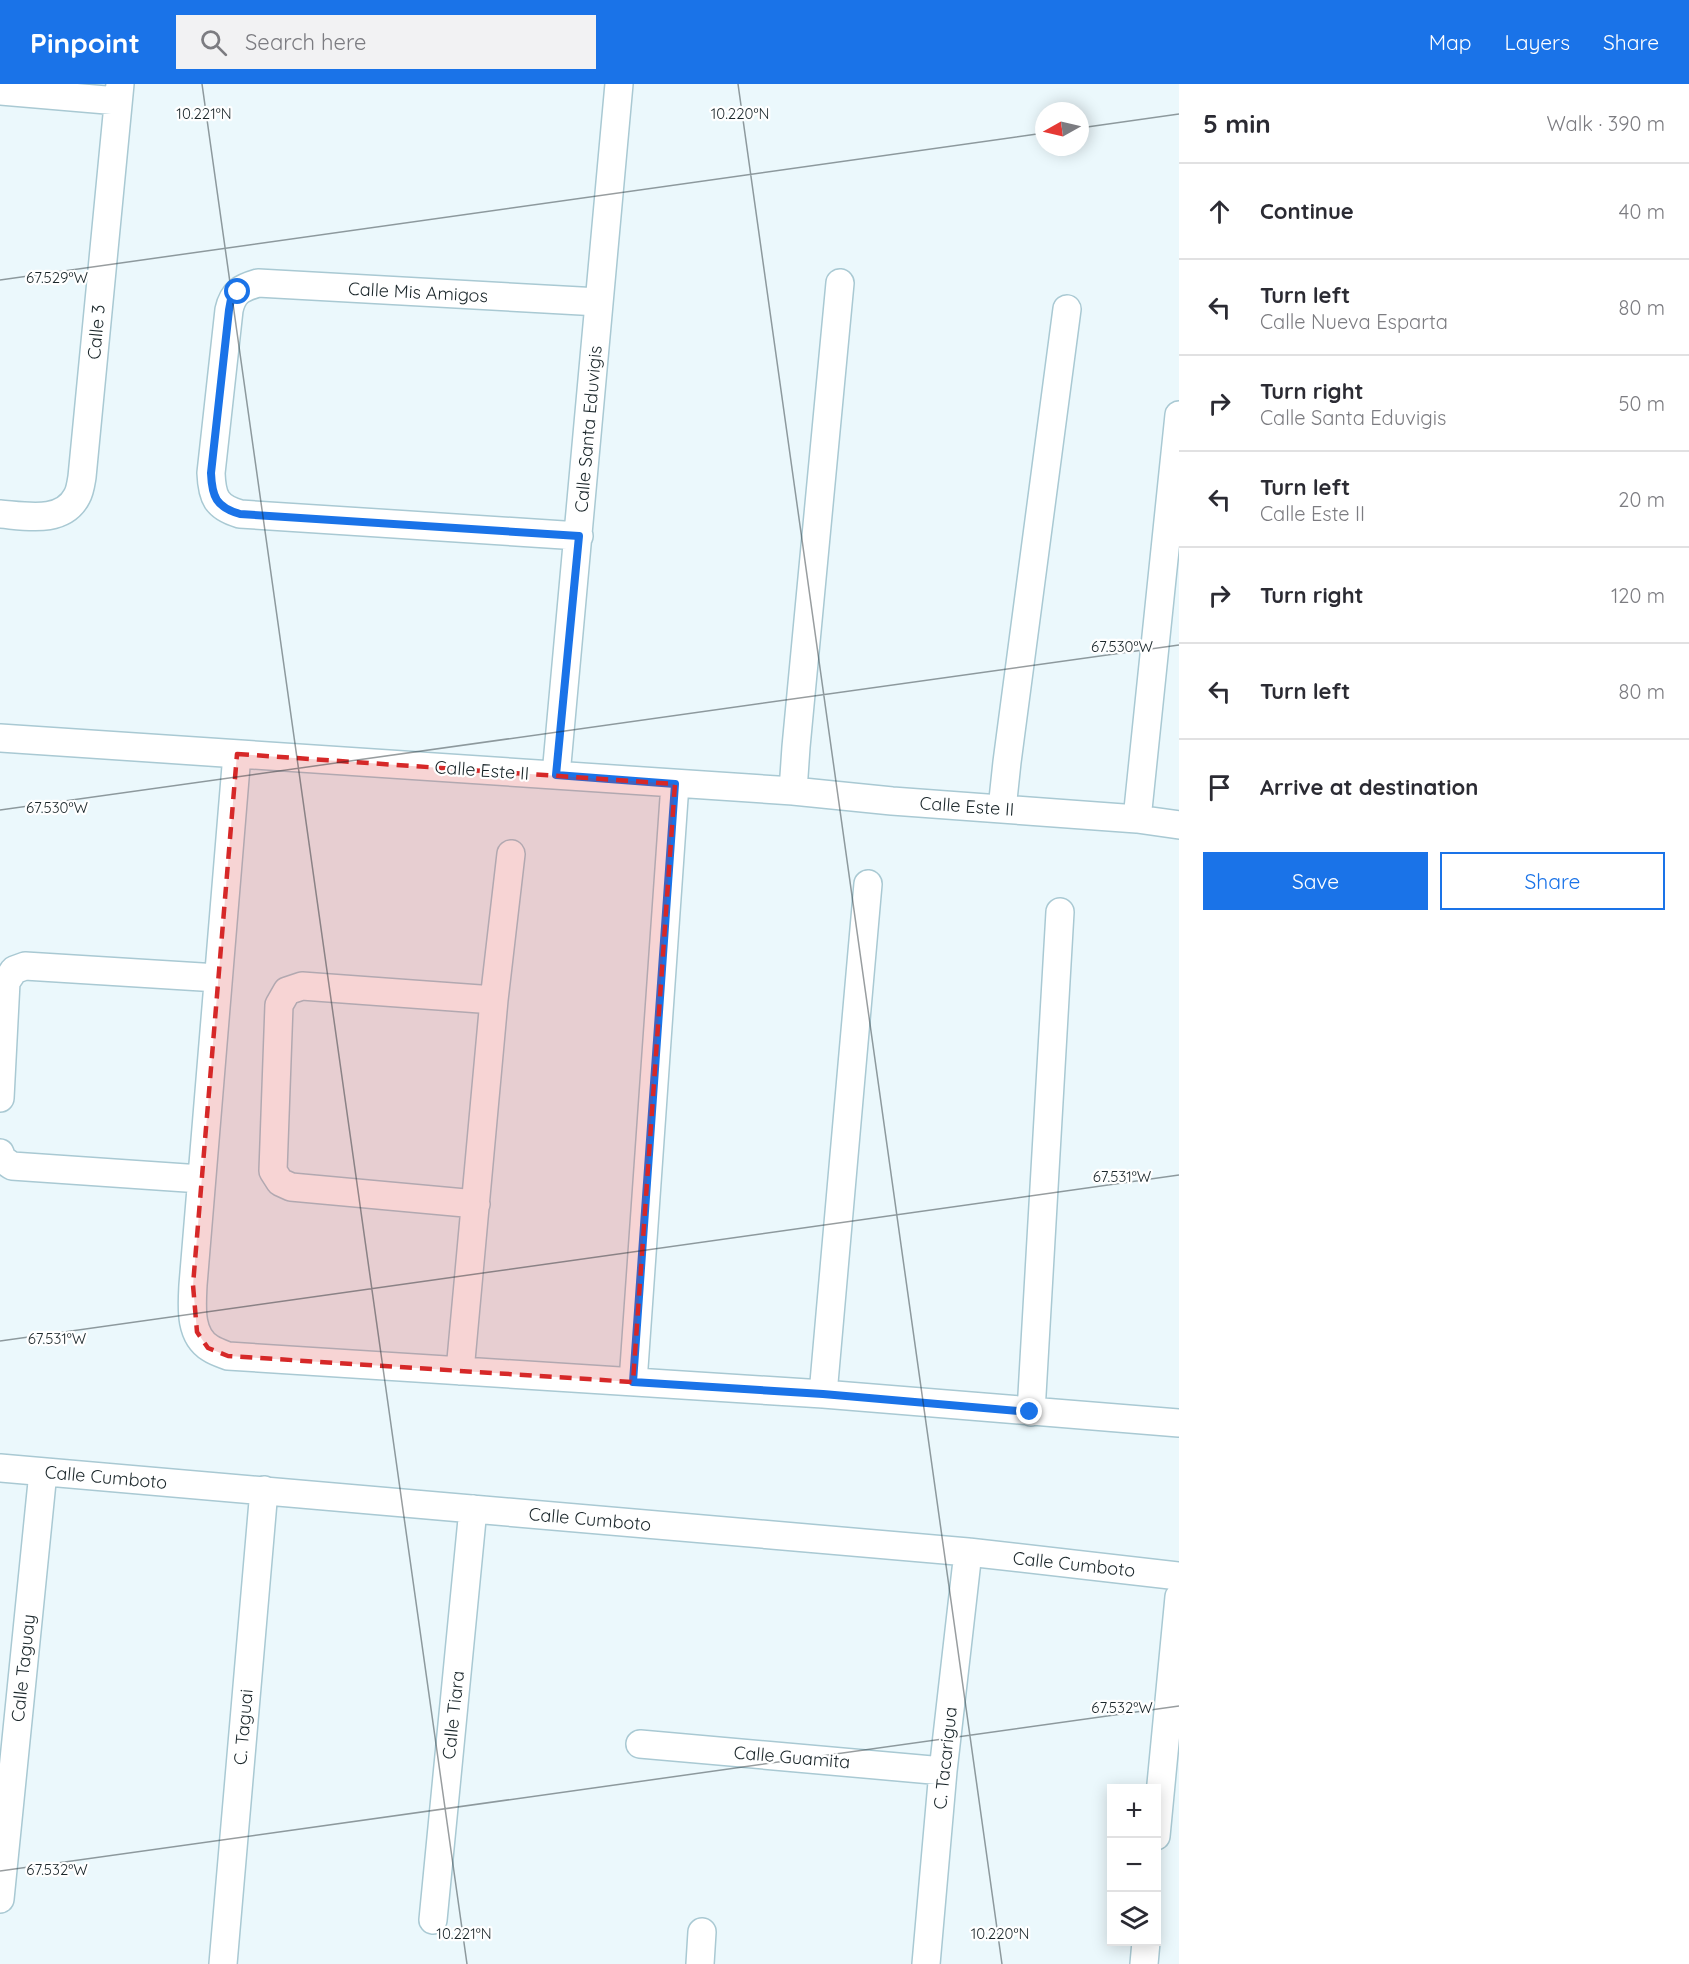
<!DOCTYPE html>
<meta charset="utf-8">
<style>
:root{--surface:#fff;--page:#f2f2f3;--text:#2b2b33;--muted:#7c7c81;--line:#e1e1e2;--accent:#1a73e8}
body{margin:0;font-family:Quicksand,sans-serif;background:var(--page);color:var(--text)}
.controls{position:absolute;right:18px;bottom:18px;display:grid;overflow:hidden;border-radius:0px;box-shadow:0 3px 15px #0003}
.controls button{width:54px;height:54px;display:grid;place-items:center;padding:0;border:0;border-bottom:2px solid var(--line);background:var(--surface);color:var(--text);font:30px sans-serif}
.compass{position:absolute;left:1035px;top:18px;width:54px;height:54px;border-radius:50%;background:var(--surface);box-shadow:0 3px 15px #0003;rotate:262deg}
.stop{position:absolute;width:18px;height:18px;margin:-14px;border:4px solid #1a73e8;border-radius:50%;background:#fff}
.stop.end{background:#1a73e8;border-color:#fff;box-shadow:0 2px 6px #0008}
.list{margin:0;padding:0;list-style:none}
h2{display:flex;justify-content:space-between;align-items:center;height:78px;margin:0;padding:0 24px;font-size:26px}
h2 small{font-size:20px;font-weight:400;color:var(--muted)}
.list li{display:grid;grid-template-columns:39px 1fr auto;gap:18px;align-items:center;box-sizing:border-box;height:96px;padding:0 24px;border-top:2px solid var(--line)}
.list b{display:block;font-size:22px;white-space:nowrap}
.list p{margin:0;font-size:20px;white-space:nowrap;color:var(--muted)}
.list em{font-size:20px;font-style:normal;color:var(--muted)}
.actions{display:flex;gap:12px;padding:18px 24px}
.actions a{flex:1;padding:14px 0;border:2px solid var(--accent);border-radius:0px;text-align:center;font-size:21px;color:var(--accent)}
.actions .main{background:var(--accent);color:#fff}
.icon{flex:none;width:33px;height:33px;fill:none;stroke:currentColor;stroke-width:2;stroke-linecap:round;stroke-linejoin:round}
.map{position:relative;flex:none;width:1179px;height:1880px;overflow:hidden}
header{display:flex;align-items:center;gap:36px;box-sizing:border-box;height:84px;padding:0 30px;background:var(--accent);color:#fff}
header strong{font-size:28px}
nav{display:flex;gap:33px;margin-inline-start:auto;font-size:21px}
.search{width:420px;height:54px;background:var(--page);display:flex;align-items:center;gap:15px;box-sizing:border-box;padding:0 21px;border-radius:0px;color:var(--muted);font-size:22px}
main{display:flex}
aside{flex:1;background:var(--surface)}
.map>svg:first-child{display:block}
</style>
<header>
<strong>Pinpoint</strong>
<div class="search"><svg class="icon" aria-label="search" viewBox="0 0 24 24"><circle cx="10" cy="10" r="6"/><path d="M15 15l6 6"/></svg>Search here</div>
<nav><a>Map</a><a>Layers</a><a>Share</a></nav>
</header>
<main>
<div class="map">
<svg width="1179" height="1880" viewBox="0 0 1179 1880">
<rect width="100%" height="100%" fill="#ebf8fc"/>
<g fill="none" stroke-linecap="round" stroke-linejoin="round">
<defs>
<path id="minor" d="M0,7L118,17
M0,430C26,432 63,440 77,412C80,407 81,399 82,393L120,0
M579,452L240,430C216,423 212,413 211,389L229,226C233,208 241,204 258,199L599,218
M0,654L793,707L892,717L1137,735L1179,741
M237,670L193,1201C192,1222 189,1251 210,1264C216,1268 223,1270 228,1272L823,1310L1179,1339
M556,691L619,0
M793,707L796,663L840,199
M1002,725L1007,678L1067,225
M1137,735L1179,331
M0,1014L6,898L14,886L25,882L218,894
M0,1069L2,1075L12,1082L201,1095
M476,1120L291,1103L280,1098L273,1087L279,921L287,907L302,902L494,916
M460,1287L494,916L511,770
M633,1298L675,700
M823,1310L868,800
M1031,1328L1060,828
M0,1384L968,1468L1179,1492
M640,1660L943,1687
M1156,1752L1179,1513
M0,1815L43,1388
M433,1836L473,1425
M223,1880L264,1406
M700,1880L702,1848
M926,1880L943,1687L968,1468
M1144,1880L1146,1858"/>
</defs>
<use href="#minor" stroke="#a9c9d3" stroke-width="30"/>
<use href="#minor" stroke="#fff" stroke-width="27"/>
</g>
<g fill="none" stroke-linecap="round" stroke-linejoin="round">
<path stroke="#1a73e8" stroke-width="8" d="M238,208L231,215L229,226L211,389C212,413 216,423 240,430L579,452L556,691L675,700L633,1298L823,1310L1030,1328"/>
</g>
<path fill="#d62828" fill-opacity="0.2" stroke="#d62828" stroke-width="4.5" stroke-dasharray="12 8" stroke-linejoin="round" d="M237,670L675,700L633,1298L228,1272L208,1264L197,1248L193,1201Z"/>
<path fill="none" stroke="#1a262a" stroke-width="1.5" stroke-opacity="0.45" d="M202,0L467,1880M738,0L1002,1880M1080,44L1179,30M0,196L1044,49M0,726L1179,561M0,1257L1179,1091M0,1787L1179,1622"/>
<g text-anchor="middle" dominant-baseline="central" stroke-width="4.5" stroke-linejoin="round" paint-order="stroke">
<g font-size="18" fill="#1a262a" stroke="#fff">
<text transform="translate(418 208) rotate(3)">Calle Mis Amigos</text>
<text transform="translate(96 248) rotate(-85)">Calle 3</text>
<text transform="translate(588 345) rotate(-85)">Calle Santa Eduvigis</text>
<text transform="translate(482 686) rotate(4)">Calle Este II</text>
<text transform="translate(967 722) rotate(4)">Calle Este II</text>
<text transform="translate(106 1393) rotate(5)">Calle Cumboto</text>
<text transform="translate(590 1435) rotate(5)">Calle Cumboto</text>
<text transform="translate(1074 1480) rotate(6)">Calle Cumboto</text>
<text transform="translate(23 1584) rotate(-84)">Calle Taguay</text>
<text transform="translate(453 1631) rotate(-84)">Calle Tiara</text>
<text transform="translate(243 1643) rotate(-85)">C. Taguai</text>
<text transform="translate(792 1673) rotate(5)">Calle Guamita</text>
<text transform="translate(945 1674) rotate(-84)">C. Tacarigua</text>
</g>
</g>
<g font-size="15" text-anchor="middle" fill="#1a262a" stroke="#fff" stroke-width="4.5" stroke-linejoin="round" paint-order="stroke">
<text x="204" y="35">10.221°N</text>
<text x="740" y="35">10.220°N</text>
<text x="57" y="199">67.529°W</text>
<text x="1122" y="568">67.530°W</text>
<text x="57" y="729">67.530°W</text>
<text x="1122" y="1098">67.531°W</text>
<text x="57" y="1260">67.531°W</text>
<text x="1122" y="1629">67.532°W</text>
<text x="57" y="1791">67.532°W</text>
<text x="464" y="1855">10.221°N</text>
<text x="1000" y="1855">10.220°N</text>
</g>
</svg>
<div class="controls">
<button>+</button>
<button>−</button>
<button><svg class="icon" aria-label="layers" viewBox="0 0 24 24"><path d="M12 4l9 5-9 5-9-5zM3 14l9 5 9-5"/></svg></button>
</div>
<svg class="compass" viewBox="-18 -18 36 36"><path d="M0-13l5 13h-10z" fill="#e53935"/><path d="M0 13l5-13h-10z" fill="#7c7c81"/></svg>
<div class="stop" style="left:238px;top:208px"></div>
<div class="stop end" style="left:1030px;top:1328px"></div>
</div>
<aside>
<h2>5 min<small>Walk · 390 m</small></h2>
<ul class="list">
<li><svg class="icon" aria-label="ahead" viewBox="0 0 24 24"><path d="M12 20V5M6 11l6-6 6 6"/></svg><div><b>Continue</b></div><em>40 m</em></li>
<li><svg class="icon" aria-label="left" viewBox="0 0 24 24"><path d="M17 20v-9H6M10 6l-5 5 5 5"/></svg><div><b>Turn left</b><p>Calle Nueva Esparta</p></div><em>80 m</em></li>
<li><svg class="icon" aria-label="right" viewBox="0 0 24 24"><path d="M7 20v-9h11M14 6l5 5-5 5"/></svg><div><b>Turn right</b><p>Calle Santa Eduvigis</p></div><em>50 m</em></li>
<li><svg class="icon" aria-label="left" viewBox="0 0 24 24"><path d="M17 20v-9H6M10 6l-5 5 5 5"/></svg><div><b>Turn left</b><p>Calle Este II</p></div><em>20 m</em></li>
<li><svg class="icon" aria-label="right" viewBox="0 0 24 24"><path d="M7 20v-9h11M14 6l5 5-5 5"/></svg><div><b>Turn right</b></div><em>120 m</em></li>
<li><svg class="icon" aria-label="left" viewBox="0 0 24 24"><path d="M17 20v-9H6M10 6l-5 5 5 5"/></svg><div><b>Turn left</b></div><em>80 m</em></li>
<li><svg class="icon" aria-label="arrive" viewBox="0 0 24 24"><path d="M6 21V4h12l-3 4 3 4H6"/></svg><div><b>Arrive at destination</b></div></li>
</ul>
<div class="actions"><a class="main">Save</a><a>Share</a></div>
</aside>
</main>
